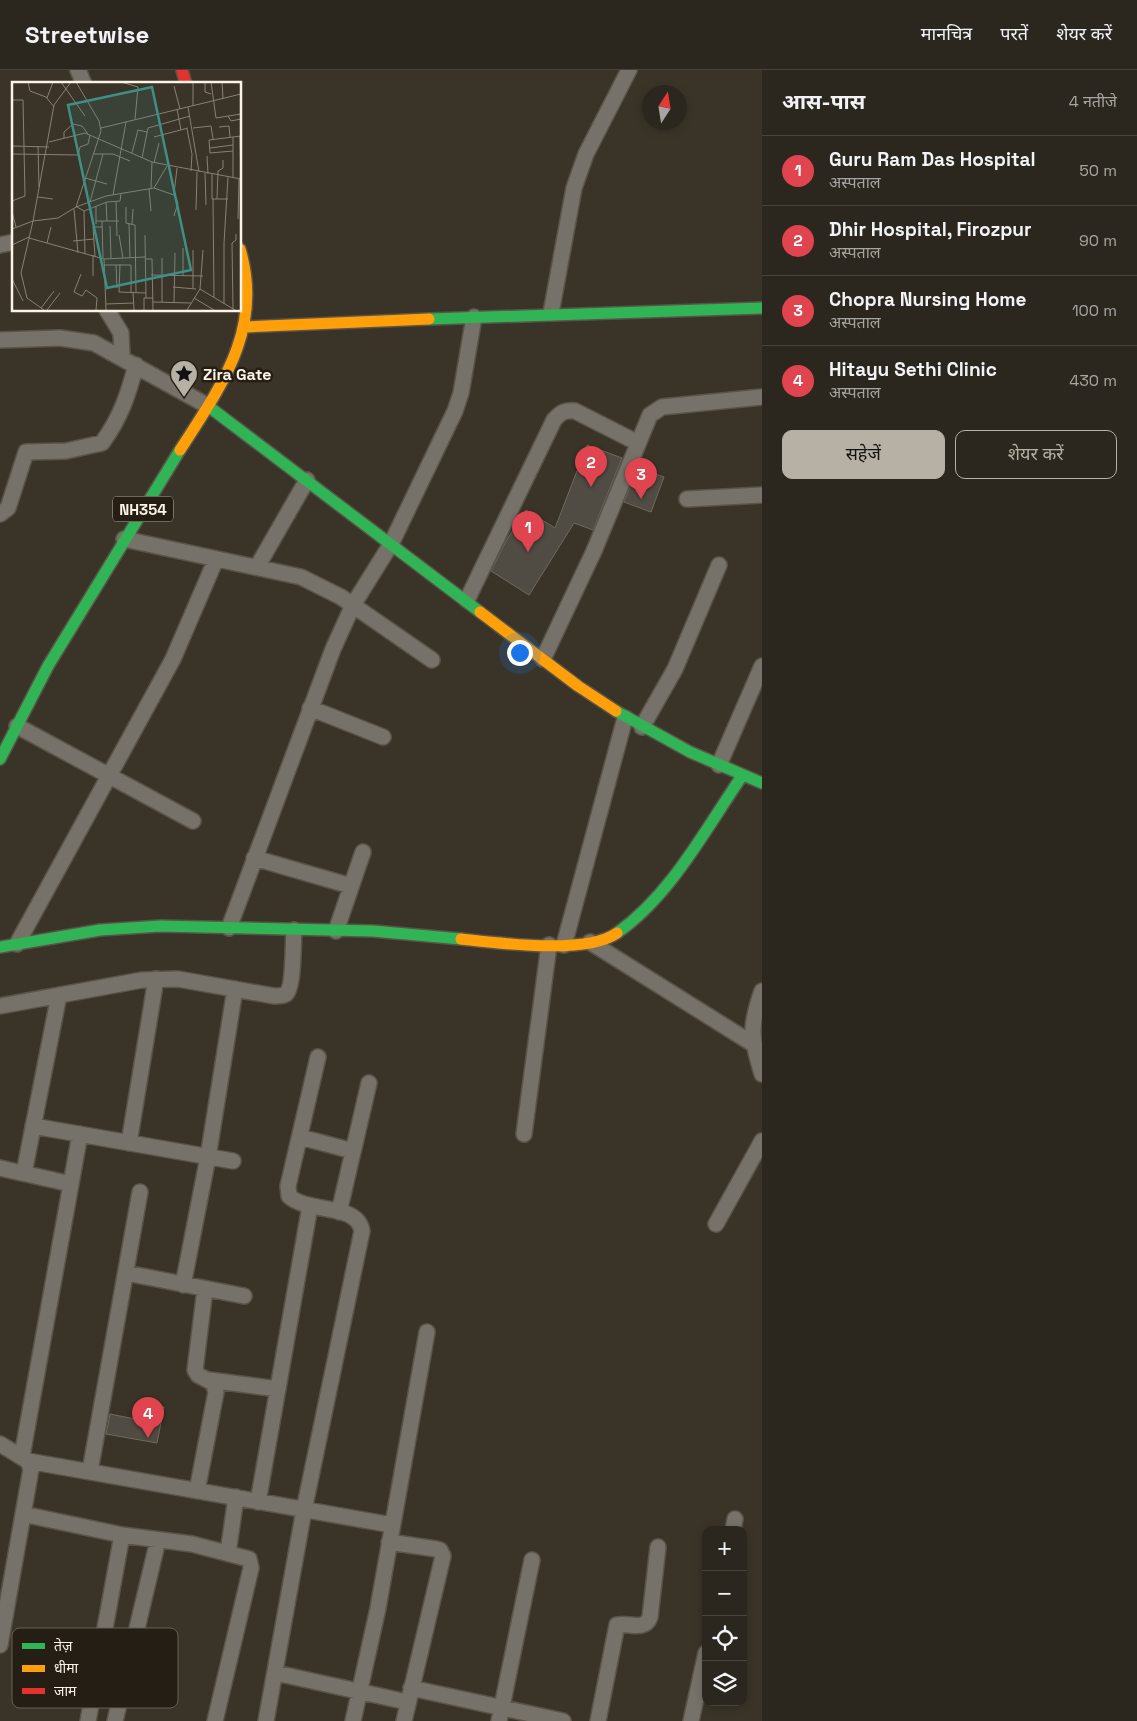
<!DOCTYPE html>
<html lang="hi">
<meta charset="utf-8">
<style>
:root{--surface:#2c271e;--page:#342f27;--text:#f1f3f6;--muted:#a6a5a4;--line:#48443c;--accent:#b7b0a4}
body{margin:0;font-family:"Space Grotesk","Noto Sans Devanagari",sans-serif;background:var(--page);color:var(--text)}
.controls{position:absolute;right:15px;bottom:15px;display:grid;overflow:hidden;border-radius:10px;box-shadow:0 2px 8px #0003}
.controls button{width:45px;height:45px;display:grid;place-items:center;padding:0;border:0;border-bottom:1px solid var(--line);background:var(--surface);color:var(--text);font:25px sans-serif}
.compass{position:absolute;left:642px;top:15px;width:45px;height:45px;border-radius:50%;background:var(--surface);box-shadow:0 2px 8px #0003;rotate:12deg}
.you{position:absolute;left:519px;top:582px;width:18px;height:18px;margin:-12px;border:4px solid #fff;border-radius:50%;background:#1a73e8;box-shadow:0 0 0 8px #1a73e833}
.badge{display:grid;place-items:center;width:32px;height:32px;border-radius:50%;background:var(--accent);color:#fff;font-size:16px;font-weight:700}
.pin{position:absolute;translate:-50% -41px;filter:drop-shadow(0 1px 2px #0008)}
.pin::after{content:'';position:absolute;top:26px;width:18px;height:15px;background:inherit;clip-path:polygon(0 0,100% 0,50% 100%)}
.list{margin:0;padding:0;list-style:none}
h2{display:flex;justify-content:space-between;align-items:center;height:65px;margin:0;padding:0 20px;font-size:21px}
h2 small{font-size:16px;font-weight:400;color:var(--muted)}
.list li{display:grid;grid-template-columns:32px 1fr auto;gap:15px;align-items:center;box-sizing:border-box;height:70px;padding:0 20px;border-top:1px solid var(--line)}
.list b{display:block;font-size:19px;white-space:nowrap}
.list p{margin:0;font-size:16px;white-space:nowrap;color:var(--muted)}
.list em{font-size:16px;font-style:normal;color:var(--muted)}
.actions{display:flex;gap:10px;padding:15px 20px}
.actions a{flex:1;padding:11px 0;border:1px solid var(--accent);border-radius:10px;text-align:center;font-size:18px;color:var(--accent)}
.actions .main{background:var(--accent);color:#111}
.icon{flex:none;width:28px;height:28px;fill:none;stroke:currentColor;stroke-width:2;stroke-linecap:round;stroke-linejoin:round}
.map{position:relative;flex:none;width:762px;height:1651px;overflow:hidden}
header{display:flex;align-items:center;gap:30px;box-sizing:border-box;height:70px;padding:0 25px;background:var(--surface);border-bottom:1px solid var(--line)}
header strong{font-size:24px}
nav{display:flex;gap:28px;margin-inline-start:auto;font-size:18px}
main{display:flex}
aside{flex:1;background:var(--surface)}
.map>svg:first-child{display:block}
</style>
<header>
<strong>Streetwise</strong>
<nav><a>मानचित्र</a><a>परतें</a><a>शेयर करें</a></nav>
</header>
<main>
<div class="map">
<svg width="762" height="1651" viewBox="0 0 762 1651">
<rect width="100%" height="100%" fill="#3a3428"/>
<path fill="#514c43" stroke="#6f6960" d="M587,375L622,388L593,460L574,453L529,525L491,501L506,471L526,440L555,458Z
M638,398L664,407L651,442L624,432Z
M148,1334L164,1337L157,1373L106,1364L110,1344L145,1351Z"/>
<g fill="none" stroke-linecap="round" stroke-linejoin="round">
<defs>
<path id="street" d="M78,0L84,14
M0,175L14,172
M107,240L121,263L122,287
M551,243L574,118L586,84L629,0
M0,270L60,268L94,273L208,336
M687,429L762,425
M0,444L8,438L26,382L66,381L102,373C121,347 128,325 136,295
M124,469L301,507L341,527L432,590
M257,497L307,410
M467,530L554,350C561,342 565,340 575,341L638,373
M543,589L594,481L650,345L662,337L762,327
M310,638L383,667
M17,656L193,751
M642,657L675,599L719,495
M719,695L762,596
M254,788L351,816
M229,858L333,579L353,535L391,474L455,341L461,323L474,247
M336,861L363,782
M590,872L753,974
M17,874L173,589L216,489
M564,875L625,648
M762,921C749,958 751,966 762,1004
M0,936L142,910L178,909L274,926C278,926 283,926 286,924C294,917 293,871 294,860
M33,1056L233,1091
M524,1064L549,875
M300,1067L353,1081
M129,1073L156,909
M0,1098L71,1114
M24,1103L59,925
M339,1142L369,1013
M716,1154L762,1071
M126,1203L244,1226
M183,1215L208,1087L235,919
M209,1310L278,1319
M0,1374L28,1391L31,1399L0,1575
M22,1386L80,1064
M28,1391L392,1455
M90,1401L140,1122
M197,1421L216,1322L213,1313L198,1305L195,1300L205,1219
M258,1432L310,1136
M23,1444L122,1465L192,1474L249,1489L251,1498L215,1651
M733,1460L735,1449
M389,1472L436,1479L440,1480L443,1486L404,1651
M228,1483L236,1427
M276,1603L407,1632
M411,1618L563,1651
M88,1651L122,1465
M115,1651L158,1470
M266,1651L304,1440L362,1161C357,1132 308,1144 289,1126L288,1116L318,987
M353,1651L378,1538L427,1262
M499,1651L532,1490
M598,1651L617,1555C628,1552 645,1562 650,1547L658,1477
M691,1651L706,1583"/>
<path id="fast" d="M429,249L762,238
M208,336L480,542
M616,641L690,682L762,713
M0,689L48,596L180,380
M617,863C671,825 705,760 742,706
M0,877L100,860L160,856L373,861L461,869"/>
<path id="slow" d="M245,257L429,249
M180,380C221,316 264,259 240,179
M480,542L578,616L616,641
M461,869C498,873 586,885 617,863"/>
<path id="jam" d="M182,0L186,14"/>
</defs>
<use href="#street" stroke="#595348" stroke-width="18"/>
<use href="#fast" stroke="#595348" stroke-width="14"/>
<use href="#slow" stroke="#595348" stroke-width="14"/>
<use href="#jam" stroke="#595348" stroke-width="14"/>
<use href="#street" stroke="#777269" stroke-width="15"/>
<use href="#fast" stroke="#30b455" stroke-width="11"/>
<use href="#slow" stroke="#ff9f0a" stroke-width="11"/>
<use href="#jam" stroke="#e5322d" stroke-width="11"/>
</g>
<defs>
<symbol id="sight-pin" viewBox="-11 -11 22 30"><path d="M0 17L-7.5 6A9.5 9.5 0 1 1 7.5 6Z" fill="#b7b0a4" stroke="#241e15"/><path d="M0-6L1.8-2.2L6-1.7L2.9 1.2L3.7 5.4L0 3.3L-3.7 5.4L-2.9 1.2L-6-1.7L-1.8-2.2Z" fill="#111"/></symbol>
</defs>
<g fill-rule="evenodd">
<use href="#sight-pin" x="168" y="288" width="32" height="43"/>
</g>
<g text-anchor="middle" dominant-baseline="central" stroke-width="5" stroke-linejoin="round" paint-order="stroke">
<rect fill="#241e15" stroke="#bab3a7" stroke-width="1" x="113" y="426.5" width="60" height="25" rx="4"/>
<g font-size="15" font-weight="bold" fill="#fbf3e6">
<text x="143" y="439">NH354</text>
</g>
<g font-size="16" font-weight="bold" fill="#fbf3e6" stroke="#241e15" text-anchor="start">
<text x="203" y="304">Zira Gate</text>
</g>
</g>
<g transform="translate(12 12)">
<rect width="229" height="229" fill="#3a3428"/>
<path fill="none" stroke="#878074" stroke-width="1" d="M16,0L18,9L34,15L42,25M49,0L73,34M109,0L126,5L123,37M181,0V24M193,0V10L199,12M199,0L204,36L229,32M210,0L211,16M162,4L168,27M35,16L41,0M0,18H11L13,114L0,119M176,25L187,90M165,27L169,48M216,34L219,39L229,37M207,45L217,44L218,55M89,46L229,12M181,46L199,44L201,57M175,47L180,72L179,89M142,55L176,46M221,55V96M52,56V50L61,42L70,44L76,52M37,60L73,51L140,80L229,97L228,54M0,64L37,65M26,64L27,105M198,66L221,63M221,69L198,71L197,58L229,54M120,71L126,48L135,50M0,72L66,73L68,65L76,62L78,53M81,72H101L118,79M195,74L196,92M130,76L136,46L178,34M142,81L147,61M193,91L194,123M200,92V117H216M73,96L95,102M142,106L162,113M137,107L139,129M139,107L140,80M101,113L114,40M26,115L41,117M201,117L202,215M205,117L206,89L211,86V78M78,120L91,72M94,120L95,139M104,120L105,154M84,124V142M64,125L94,114L142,106L155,84M65,125L72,129L95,120L108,119L109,112M114,125V141L123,143L124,210M62,127L66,171M184,128L185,90M72,129L73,172M0,130L4,145M162,134L166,121L162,112L165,86M226,137L227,97M84,139H107M90,139L91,176M117,142L118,176M120,142L121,127M98,144L99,176M0,147L21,139L42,23L59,0M107,153L111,176M133,153L134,216M17,156L92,177L94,228M61,159L82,157M35,161L39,145M0,163L17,155M81,173V194M83,174L81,145H90M150,176V220M92,177L133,175M134,177H140L141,228M108,182L107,210L134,211M92,183H119V210M104,183L105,206M69,192L62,210L70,214L74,208L85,216L84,228M139,193L191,194M171,193V166M0,197L11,219M161,205L184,207M181,206V168M188,207L191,168M121,210L122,228M15,216L32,228M15,216L9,191L21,139L46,136L64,125L89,49L87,39L64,0M182,216L202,228M141,220L179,221M162,220L163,171M94,222L122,221M212,222V161L216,95M29,226L42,209M221,227L220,161L224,158V152M35,228L48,211M132,228V216H141M175,228L188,207L223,228"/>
<path fill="#3e8f86" fill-opacity="0.15" stroke="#3e8f86" stroke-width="2.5" d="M140,5L179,188L95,206L56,23Z"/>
<rect width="229" height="229" fill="none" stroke="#fbf3e6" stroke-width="2.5"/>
</g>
<rect x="12" y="1558" width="166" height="80" rx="8" fill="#241e15" stroke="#645e54" stroke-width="1"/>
<rect x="22" y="1573" width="23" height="6" fill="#30b455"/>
<rect x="22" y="1595" width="23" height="7" fill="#ff9f0a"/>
<rect x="22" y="1618" width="23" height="6" fill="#e5322d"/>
<g font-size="14" fill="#fbf3e6">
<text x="54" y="1581">तेज़</text>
<text x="54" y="1603">धीमा</text>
<text x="54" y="1626">जाम</text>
</g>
</svg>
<div class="controls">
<button>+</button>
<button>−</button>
<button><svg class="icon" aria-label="locate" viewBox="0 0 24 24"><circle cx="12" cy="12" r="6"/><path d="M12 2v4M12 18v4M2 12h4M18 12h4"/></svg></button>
<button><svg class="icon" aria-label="layers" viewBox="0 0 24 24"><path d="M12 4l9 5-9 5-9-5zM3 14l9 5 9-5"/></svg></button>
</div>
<svg class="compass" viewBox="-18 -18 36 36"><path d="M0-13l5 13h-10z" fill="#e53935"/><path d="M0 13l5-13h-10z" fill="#a6a5a4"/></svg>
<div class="you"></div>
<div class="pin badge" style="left:528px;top:482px;background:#e0444e">1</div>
<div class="pin badge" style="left:591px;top:417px;background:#e0444e">2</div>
<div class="pin badge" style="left:641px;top:429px;background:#e0444e">3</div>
<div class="pin badge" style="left:148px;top:1368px;background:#e0444e">4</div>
</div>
<aside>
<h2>आस-पास<small>4 नतीजे</small></h2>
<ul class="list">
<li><span class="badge" style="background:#e0444e">1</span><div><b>Guru Ram Das Hospital</b><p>अस्पताल</p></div><em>50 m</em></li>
<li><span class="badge" style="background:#e0444e">2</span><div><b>Dhir Hospital, Firozpur</b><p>अस्पताल</p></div><em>90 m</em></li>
<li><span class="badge" style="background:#e0444e">3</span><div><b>Chopra Nursing Home</b><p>अस्पताल</p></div><em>100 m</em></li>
<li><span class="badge" style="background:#e0444e">4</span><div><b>Hitayu Sethi Clinic</b><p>अस्पताल</p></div><em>430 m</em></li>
</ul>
<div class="actions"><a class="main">सहेजें</a><a>शेयर करें</a></div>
</aside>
</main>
